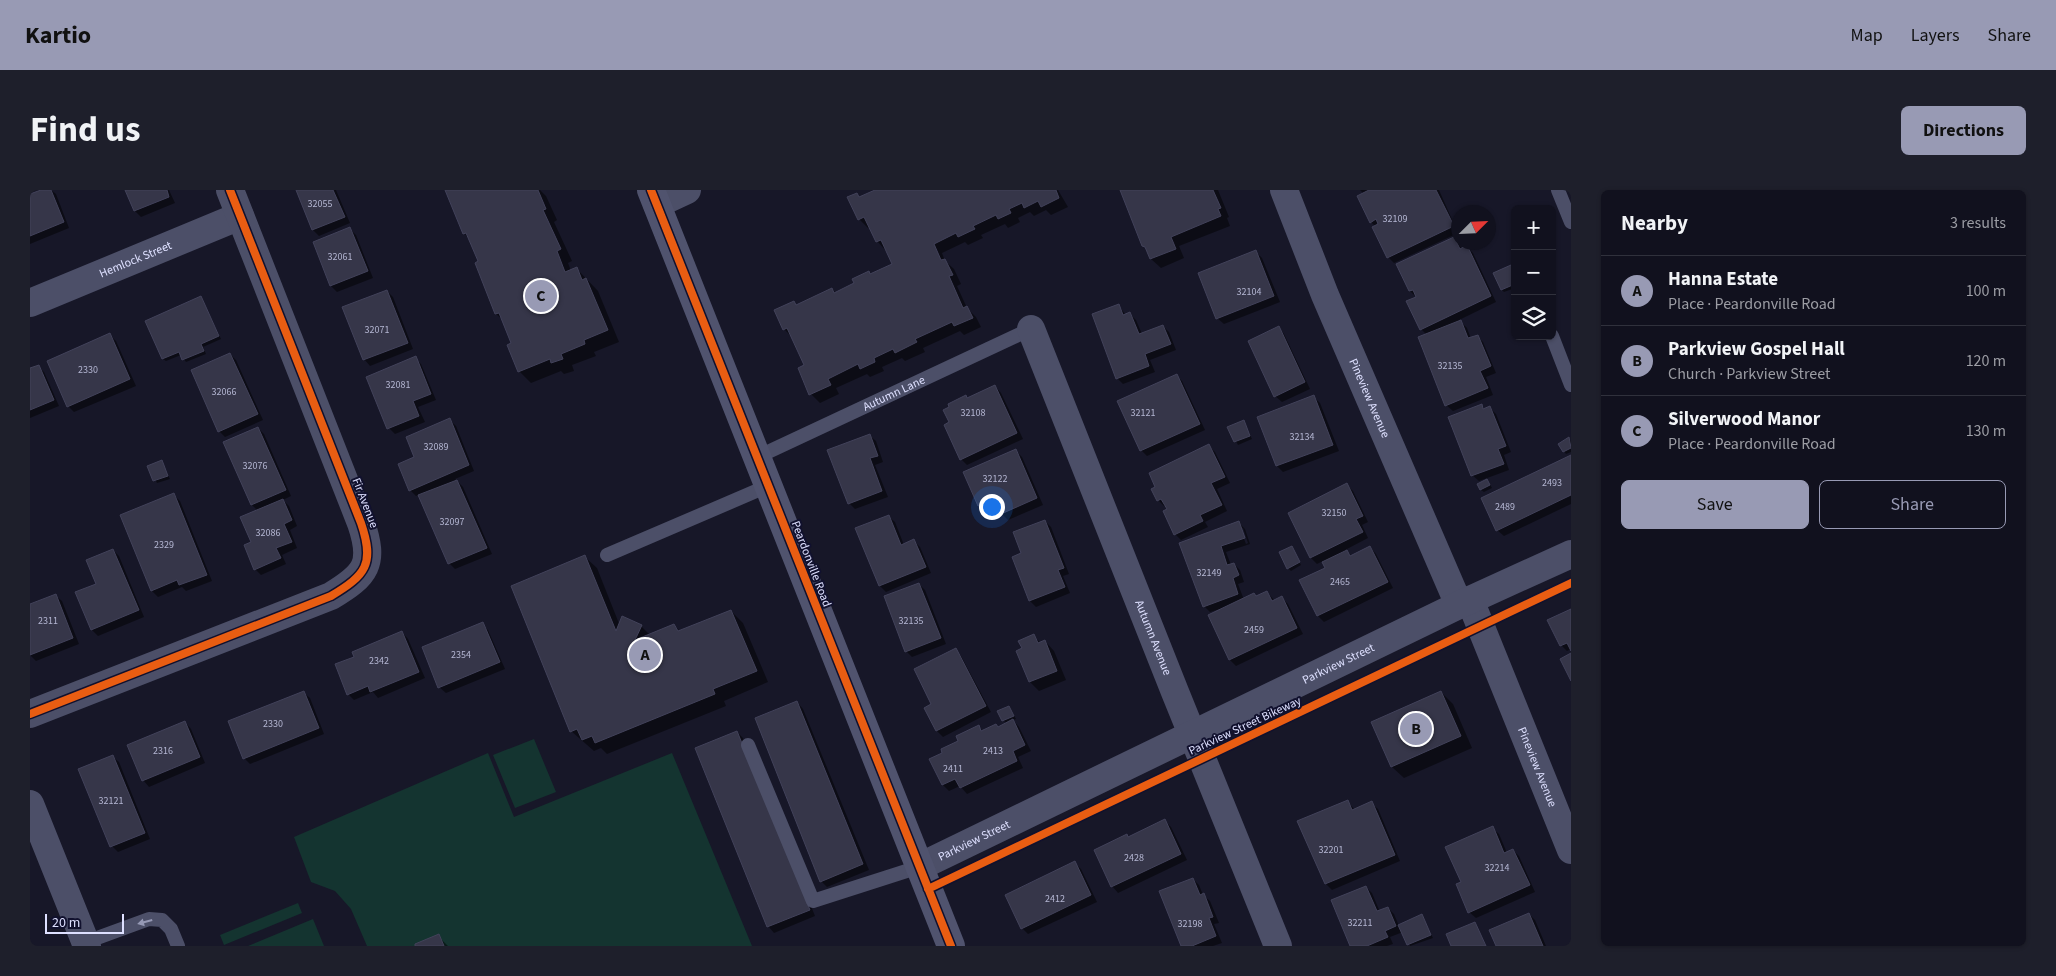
<!DOCTYPE html>
<meta charset="utf-8">
<style>
:root{--surface:#11111e;--page:#1e1f2b;--text:#f1f3f6;--muted:#9c9da4;--line:#30313c;--accent:#989ab4}
body{margin:0;font-family:"Source Sans 3",sans-serif;background:var(--page);color:var(--text)}
.controls{position:absolute;right:15px;top:15px;display:grid;overflow:hidden;border-radius:8px;box-shadow:0 1px 4px #0004}
.controls button{width:45px;height:45px;display:grid;place-items:center;padding:0;border:0;border-bottom:1px solid var(--line);background:var(--surface);color:var(--text);font:25px sans-serif}
.compass{position:absolute;left:1421px;top:15px;width:45px;height:45px;border-radius:50%;background:var(--surface);box-shadow:0 1px 4px #0004;rotate:66deg}
.scale{position:absolute;left:15px;bottom:12px;width:79px;box-sizing:border-box;padding-left:5px;border:2px solid #dee0ff;border-top:0;font-size:14px;line-height:18px;white-space:nowrap;color:#dee0ff;-webkit-text-stroke:4px #11112e;paint-order:stroke}
.you{position:absolute;left:961px;top:316px;width:18px;height:18px;margin:-12px;border:4px solid #fff;border-radius:50%;background:#1a73e8;box-shadow:0 0 0 8px #1a73e833}
.badge{display:grid;place-items:center;width:32px;height:32px;border-radius:50%;background:var(--accent);color:#111;font-size:16px;font-weight:700}
.pin{position:absolute;translate:-50% -50%;border:2px solid #fff;box-shadow:0 1px 5px #0006}
.list{margin:0;padding:0;list-style:none}
h2{display:flex;justify-content:space-between;align-items:center;height:65px;margin:0;padding:0 20px;font-size:21px}
h2 small{font-size:16px;font-weight:400;color:var(--muted)}
.list li{display:grid;grid-template-columns:32px 1fr auto;gap:15px;align-items:center;box-sizing:border-box;height:70px;padding:0 20px;border-top:1px solid var(--line)}
.list b{display:block;font-size:19px;white-space:nowrap}
.list p{margin:0;font-size:16px;white-space:nowrap;color:var(--muted)}
.list em{font-size:16px;font-style:normal;color:var(--muted)}
.actions{display:flex;gap:10px;padding:15px 20px}
.actions a{flex:1;padding:11px 0;border:1px solid var(--accent);border-radius:8px;text-align:center;font-size:18px;color:var(--accent)}
.actions .main{background:var(--accent);color:#111}
.icon{flex:none;width:28px;height:28px;fill:none;stroke:currentColor;stroke-width:2;stroke-linecap:round;stroke-linejoin:round}
.map{position:relative;flex:none;width:1541px;height:756px;overflow:hidden;border-radius:8px}
header{display:flex;align-items:center;gap:30px;box-sizing:border-box;height:70px;padding:0 25px;background:var(--accent);color:#111}
header strong{font-size:24px}
nav{display:flex;gap:28px;margin-inline-start:auto;font-size:18px}
.intro{display:flex;align-items:center;justify-content:space-between;box-sizing:border-box;height:120px;padding:0 30px}
h1{margin:0;font-size:35px}
.button{padding:12px 22px;border-radius:8px;background:var(--accent);color:#111;font-size:18px;font-weight:700}
main{display:flex;gap:30px;padding:0 30px}
aside{flex:1;background:var(--surface);border-radius:8px;box-shadow:0 1px 4px #0004}
.map>svg:first-child{display:block}
</style>
<header>
<strong>Kartio</strong>
<nav><a>Map</a><a>Layers</a><a>Share</a></nav>
</header>
<div class="intro"><h1>Find us</h1><a class="button">Directions</a></div>
<main>
<div class="map">
<svg width="1541" height="756" viewBox="0 0 1541 756">
<rect width="100%" height="100%" fill="#171728"/>
<path fill="#143430" d="M504,549L526,602L485,618L463,565Z
M458,563L484,627L642,563L722,756H337L321,719L305,701L281,692L264,647Z
M268,713L272,723L194,755L190,745Z
M283,729L294,756H218Z"/>
<path fill="#0007" fill-rule="evenodd" d="M14,0H21L26,4L39,38L0,54V6Z
M97,0H139L145,13L111,27L105,21Z
M267,0H306L320,33L289,46L283,40Z
M416,0H510L516,6L527,30L524,32L542,71L538,73L541,81L546,78L568,101L589,152L564,162L566,166L542,175L544,181L534,184L531,181L501,193L489,181L482,154L473,130L466,124L450,72L441,51L434,43Z
M848,0H1028L1038,17L1021,25L1016,20L1004,26L1000,22L988,28L990,32L978,38L975,34L951,45L953,48L938,55L935,52L912,63L915,71L924,79L931,94L927,96L937,118L946,127L951,137L934,145L930,141L893,158L895,162L875,171L872,168L852,177L854,181L840,187L837,184L806,198L809,204L790,213L781,204L776,176L763,148L754,139L766,116L802,99L806,103L826,94L838,82L841,85L864,74L856,61L847,51L840,37L838,38L829,29L826,4L830,8Z
M1092,0H1188L1199,27L1197,28L1200,36L1149,56L1154,68L1131,78L1121,69Z
M1330,0H1409L1428,43L1364,73L1358,67L1346,37L1341,32L1334,4Z
M320,39L326,45L343,88L307,102L301,96Z
M1424,48L1432,59L1437,57L1443,63L1466,112L1429,130L1437,138L1441,149L1447,146L1453,152L1466,183L1456,187L1463,205L1423,221L1416,215L1397,145L1391,139L1387,108L1380,101Z
M1226,62L1232,68L1250,112L1194,134L1187,128Z
M1480,77L1485,83V98L1474,102L1472,100Z
M357,101L363,107L383,159L340,176L334,169Z
M171,108L191,149L173,157L176,164L156,172L151,165L136,171L133,169Z
M1088,115L1096,125L1100,124L1106,130L1112,144L1133,136L1139,142L1146,160L1120,170L1125,182L1093,194L1087,188Z
M1248,137L1254,144L1280,199L1252,212L1245,206Z
M80,145L86,151L106,196L44,222L38,216Z
M200,164L206,170L233,230L195,247L189,241Z
M385,168L391,174L406,210L388,217L395,232L365,244L359,238Z
M8,176L14,182L29,216L0,228V180Z
M1146,185L1152,191L1175,240L1117,266L1111,260Z
M965,196L971,203L993,249L937,275L931,269L921,233L938,209Z
M1284,207L1290,213L1309,261L1253,282L1247,276Z
M1451,216L1455,219L1460,218L1466,224L1481,262L1474,265L1479,280L1449,291L1442,285Z
M420,230L426,236L444,281L425,289L433,297L462,364L425,379L419,373L389,305L386,306L380,300Z
M1213,232L1222,249L1208,255L1199,238Z
M228,238L234,244L261,306L253,310L259,316L267,336L260,340L267,358L252,365L256,374L231,385L225,379L222,353L228,321L222,315L195,253Z
M839,245L846,251L853,272L845,275L858,307L825,319L819,313Z
M1539,249L1541,251V262L1536,264L1534,261Z
M1179,256L1185,262L1200,293L1187,299L1197,321L1175,332L1178,337L1151,350L1145,344L1136,316H1134L1128,310Z
M986,261L992,267L1013,315L978,330L972,324L968,315L955,321L949,315Z
M1541,266V314L1474,346L1467,340Z
M131,272L140,289L127,293L119,276Z
M1457,290L1462,298L1454,302L1451,300Z
M1317,295L1323,301L1338,332L1332,335L1338,348L1315,360L1322,366L1340,357L1346,364L1363,398L1294,432L1288,426L1271,390L1296,378L1293,371L1287,374L1281,368L1259,324Z
M144,305L150,311L182,391L156,401L152,397L128,407L122,401L92,326Z
M858,326L865,332L874,355L884,351L890,357L901,383L856,402L850,396L827,339Z
M1015,331L1021,337L1039,384L1033,386L1040,403L1006,417L1000,411L993,364Z
M1208,332L1215,339L1220,354L1196,362L1201,375L1204,374L1210,380L1214,392L1208,394L1214,410L1226,407L1237,402L1245,411L1252,408L1258,414L1273,444L1206,476L1200,470L1180,426L1191,420L1190,419L1180,422L1174,416L1151,353ZM1210,338H1213L1218,353L1216,354Z
M1262,358L1271,375L1261,381L1258,378Z
M83,360L89,366L114,427L68,446L62,440L47,403L67,394Z
M555,367L567,378L590,436H611L620,445L644,435L651,442L701,421L713,433L738,492L694,511L696,516L577,564L571,558L564,561L541,541Z
M889,394L895,400L916,454L882,467L876,461Z
M25,405L32,411L49,454L6,471L0,465V415Z
M1541,420V459L1537,461L1531,455Z
M452,434L458,440L475,479L416,503L409,497Z
M372,442L378,449L395,488L348,508L343,502L324,510L318,504L325,467Z
M1003,446L1011,453L1015,451L1024,461L1036,490L1009,501L1000,492L988,462L994,459Z
M925,460L931,466L961,522L913,547L907,541L896,519L903,515Z
M273,502L280,508L294,544L220,574L214,568Z
M1411,502L1423,514L1442,558L1374,588L1362,577L1343,533Z
M767,512L773,519L839,680L797,697L791,691Z
M979,517L986,529L983,530L989,537L1001,561L988,567L993,578L937,604L930,596L919,601L913,595L914,563L948,537L953,541L966,535L969,538L976,534L969,521Z
M155,532L161,539L175,573L119,597L113,590Z
M707,542L713,548L785,726L744,743L738,736Z
M82,566L89,572L120,649L88,662L82,656Z
M1318,612L1325,620L1341,613L1348,619L1370,671L1302,700L1296,694Z
M1135,631L1141,637L1157,670L1088,703L1082,696L1065,661L1099,648Z
M1462,638L1469,644L1477,663L1483,660L1489,666L1505,702L1446,728L1439,722L1433,693Z
M1045,673L1051,679L1067,712L998,744L992,738Z
M1163,689L1169,695L1173,705L1180,711L1189,733L1184,734L1192,753L1183,756H1152Z
M1336,697L1342,703L1350,722L1358,718L1364,724L1369,736L1391,726L1403,748L1380,756L1373,742L1360,747L1363,754L1357,756H1322Z
M1499,724L1505,730L1516,756H1467Z
M1445,733L1456,756H1422Z
M408,746L418,756H387Z"/>
<path fill="#363649" stroke="#42425a" d="M11,0H21L34,32L0,46V4Z
M95,0H137L139,7L104,21Z
M266,0H303L315,27L282,40Z
M415,0H508L516,19L513,20L531,59L527,61L535,82L547,77L552,90L556,88L578,140L554,150L555,154L531,164L533,169L521,173L520,169L488,182L477,155L481,153L469,123L465,124L445,73L448,71L436,43L433,44Z
M845,0H1026L1029,8L1011,17L1008,11L994,18L992,13L979,19L981,23L968,29L966,25L943,36L945,39L928,47L926,43L904,54L911,70L915,69L923,85L919,86L933,118L937,116L943,128L924,136L922,132L885,149L887,152L865,163L863,159L844,168L845,172L830,179L828,174L798,189L801,195L779,205L768,178L774,175L757,138L753,140L744,120L764,111L766,115L802,98L804,103L824,93L822,89L839,81L840,84L862,74L851,50L846,52L834,27L828,30L817,7L827,3L829,7Z
M1090,0H1183L1191,18L1188,19L1191,26L1141,47L1146,59L1120,69L1115,57L1112,56Z
M1339,0H1406L1424,36L1357,68L1342,37L1348,34L1346,29L1340,33L1327,6Z
M320,37L338,81L300,96L283,52Z
M1424,47L1430,59L1437,55L1461,106L1390,140L1376,111L1386,107L1383,100L1379,101L1366,74Z
M1226,60L1244,106L1186,129L1168,83Z
M1481,75L1485,85V94L1471,100L1463,83Z
M357,100L378,153L333,170L312,117Z
M171,106L189,146L171,154L174,161L152,170L149,162L132,169L115,131Z
M1089,114L1093,125L1100,122L1109,144L1133,135L1141,154L1115,164L1119,176L1086,189L1062,124Z
M1431,130L1438,148L1448,145L1461,176L1450,181L1458,198L1415,216L1388,147Z
M1249,136L1275,192L1244,207L1218,151Z
M80,143L100,189L37,217L17,171Z
M200,163L228,224L188,242L161,180Z
M386,166L401,204L383,211L389,226L357,239L336,187Z
M9,175L24,210L0,220V178Z
M1147,184L1170,234L1110,261L1087,211Z
M965,195L987,243L930,270L914,235L919,232L913,220L919,217L918,214L936,205L937,208Z
M1284,205L1303,255L1246,276L1227,227Z
M1452,214L1453,219L1460,216L1476,256L1468,259L1474,274L1441,286L1418,227Z
M420,228L439,275L379,301L368,274L384,267L376,247Z
M1214,230L1220,246L1204,252L1197,237Z
M228,237L256,300L221,315L193,252Z
M840,244L848,266L840,268L852,301L818,314L797,260Z
M1539,247L1541,258L1533,262L1528,254Z
M1179,254L1195,287L1181,293L1192,315L1170,325L1173,331L1144,345L1133,321L1137,319L1131,309L1127,311L1121,299L1125,297L1119,283Z
M986,259L1007,308L971,324L964,309L948,316L933,282Z
M1541,265V305L1466,341L1451,308Z
M132,270L138,286L123,291L117,276Z
M1457,289L1460,295L1450,300L1447,294Z
M427,290L457,358L418,374L388,305Z
M1317,293L1333,326L1326,329L1333,342L1280,368L1258,323Z
M144,303L177,385L149,395L147,390L121,401L90,325Z
M253,309L262,330L254,334L262,352L246,358L251,368L224,380L214,355L221,352L210,327Z
M859,325L871,355L884,349L896,377L849,396L825,338Z
M1015,330L1034,378L1028,380L1035,397L999,411L982,367L991,363L983,342Z
M1209,331L1215,348L1191,356L1197,375L1204,373L1209,385L1203,388L1208,404L1173,417L1149,353Z
M1262,356L1270,372L1257,379L1249,362Z
M1340,356L1358,392L1287,426L1269,390L1295,378L1292,372L1317,360L1320,366Z
M83,359L109,420L61,440L45,402L66,394L56,370Z
M555,365L586,441L592,426L612,435L605,450L644,434L648,441L701,420L727,481L683,499L685,504L565,553L562,546L552,550L547,539L540,542L481,396Z
M889,393L911,448L875,462L854,406Z
M1237,401L1242,411L1252,406L1267,438L1199,470L1178,425L1224,403L1226,406Z
M26,404L43,448L0,465V414Z
M1541,419V461L1537,453L1530,456L1517,430Z
M453,432L470,472L408,498L392,457Z
M372,441L389,482L340,502L338,496L317,505L305,474L324,467L322,462Z
M1004,444L1008,453L1015,450L1027,481L999,492L986,461L992,458L988,451Z
M926,458L956,516L906,541L894,518L901,514L884,479Z
M1541,463V491L1530,469Z
M274,501L289,538L213,569L198,531Z
M1411,501L1431,546L1361,577L1341,532Z
M767,511L833,674L790,692L725,528Z
M979,516L984,526L972,531L967,521Z
M983,529L995,555L983,561L987,571L930,598L925,589L912,595L899,569L912,563L911,559L928,551L926,546L949,535L951,541L966,534L968,537Z
M155,531L170,567L112,591L97,555Z
M707,541L780,720L737,737L665,558Z
M83,565L115,643L80,657L48,579Z
M1318,610L1322,620L1342,611L1365,665L1295,694L1267,631Z
M1135,629L1151,664L1081,697L1064,660L1097,644L1098,647Z
M1463,636L1474,663L1483,659L1500,695L1438,723L1426,694L1431,692L1415,657Z
M1045,671L1061,705L991,739L975,705Z
M1163,688L1170,705L1174,703L1183,727L1179,728L1186,746L1162,756H1151L1129,701Z
M1336,696L1347,721L1358,717L1366,736L1355,741L1358,747L1337,756H1320L1301,710Z
M1499,723L1513,756H1466L1459,740Z
M1392,724L1401,745L1377,755L1368,735Z
M1445,732L1456,756H1421L1416,744Z
M409,744L414,756H385V754Z"/>
<g fill="none" stroke-linecap="round" stroke-linejoin="round">
<g stroke="#4c4f68" stroke-width="14">
<path d="M1528,0L1541,32"/>
<path d="M1522,146L1541,195"/>
<path id="s1" d="M727,267L1001,139"/>
<path d="M577,365L738,296"/>
<path d="M718,555L783,711L889,677"/>
<path d="M56,752L119,729L132,730L141,739L148,756"/>
</g>
<g stroke="#4c4f68" stroke-width="28">
<path id="s2" d="M1254,0L1295,105L1429,415"/>
<path d="M627,14L657,0"/>
<path id="s3" d="M0,113L210,26"/>
<path id="s4" d="M1001,139L1145,502L1248,756"/>
<path id="s5" d="M1440,410L1541,660"/>
<path d="M0,524L301,406C336,385 345,374 331,333L200,0"/>
<path d="M0,614L57,756"/>
<path id="s6" d="M889,677L1429,415L1541,364"/>
</g>
<path stroke="#50536e" stroke-width="28" d="M621,0L921,756"/>
<defs>
<path id="cycleway" d="M621,0L921,756
M0,524L301,406C336,385 345,374 331,333L200,0
M898,699L1541,393"/>
</defs>
<use href="#cycleway" stroke="#11112e" stroke-width="11"/>
<use href="#cycleway" stroke="#e95d12" stroke-width="8"/>
</g>
<defs><path id="oneway-solid" d="M-6-.8H1V-3.2L6.5 0L1 3.2V.8H-6Z" transform="scale(1.25)"/></defs>
<use fill="#9598b4" href="#oneway-solid" transform="translate(115 732) rotate(165)"/>
<g text-anchor="middle" dominant-baseline="central" stroke-width="4" stroke-linejoin="round" paint-order="stroke">
<g font-size="10" fill="#b4b6d2">
<text x="290" y="14">32055</text>
<text x="1365" y="29">32109</text>
<text x="310" y="67">32061</text>
<text x="1219" y="102">32104</text>
<text x="347" y="140">32071</text>
<text x="1420" y="176">32135</text>
<text x="58" y="180">2330</text>
<text x="368" y="195">32081</text>
<text x="194" y="202">32066</text>
<text x="943" y="223">32108</text>
<text x="1113" y="223">32121</text>
<text x="1272" y="247">32134</text>
<text x="406" y="257">32089</text>
<text x="225" y="276">32076</text>
<text x="965" y="289">32122</text>
<text x="1522" y="293">2493</text>
<text x="1475" y="317">2489</text>
<text x="1304" y="323">32150</text>
<text x="422" y="332">32097</text>
<text x="238" y="343">32086</text>
<text x="134" y="355">2329</text>
<text x="1179" y="383">32149</text>
<text x="1310" y="392">2465</text>
<text x="18" y="431">2311</text>
<text x="881" y="431">32135</text>
<text x="1224" y="440">2459</text>
<text x="431" y="465">2354</text>
<text x="349" y="471">2342</text>
<text x="243" y="534">2330</text>
<text x="133" y="561">2316</text>
<text x="963" y="561">2413</text>
<text x="923" y="579">2411</text>
<text x="81" y="611">32121</text>
<text x="1301" y="660">32201</text>
<text x="1104" y="668">2428</text>
<text x="1467" y="678">32214</text>
<text x="1025" y="709">2412</text>
<text x="1330" y="733">32211</text>
<text x="1160" y="734">32198</text>
</g>
<g font-size="12" fill="#dee0ff" stroke="#11112e">
<text stroke="none"><textPath href="#s3" startOffset="114">Hemlock Street</textPath></text>
<text stroke="none"><textPath href="#s1" startOffset="151">Autumn Lane</textPath></text>
<text stroke="none"><textPath href="#s2" startOffset="225">Pineview Avenue</textPath></text>
<text transform="translate(335 313) rotate(69)">Fir Avenue</text>
<text transform="translate(781 374) rotate(69)">Peardonville Road</text>
<text stroke="none"><textPath href="#s4" startOffset="332">Autumn Avenue</textPath></text>
<text stroke="none"><textPath href="#s6" startOffset="466">Parkview Street</textPath></text>
<text transform="translate(1215 536) rotate(-25)">Parkview Street Bikeway</text>
<text stroke="none"><textPath href="#s5" startOffset="180">Pineview Avenue</textPath></text>
<text stroke="none"><textPath href="#s6" startOffset="61">Parkview Street</textPath></text>
</g>
</g>
</svg>
<div class="controls">
<button>+</button>
<button>−</button>
<button><svg class="icon" aria-label="layers" viewBox="0 0 24 24"><path d="M12 4l9 5-9 5-9-5zM3 14l9 5 9-5"/></svg></button>
</div>
<svg class="compass" viewBox="-18 -18 36 36"><path d="M0-13l5 13h-10z" fill="#e53935"/><path d="M0 13l5-13h-10z" fill="#9c9da4"/></svg>
<div class="scale">20 m</div>
<div class="you"></div>
<div class="pin badge" style="left:615px;top:465px">A</div>
<div class="pin badge" style="left:1386px;top:539px">B</div>
<div class="pin badge" style="left:511px;top:106px">C</div>
</div>
<aside>
<h2>Nearby<small>3 results</small></h2>
<ul class="list">
<li><span class="badge">A</span><div><b>Hanna Estate</b><p>Place · Peardonville Road</p></div><em>100 m</em></li>
<li><span class="badge">B</span><div><b>Parkview Gospel Hall</b><p>Church · Parkview Street</p></div><em>120 m</em></li>
<li><span class="badge">C</span><div><b>Silverwood Manor</b><p>Place · Peardonville Road</p></div><em>130 m</em></li>
</ul>
<div class="actions"><a class="main">Save</a><a>Share</a></div>
</aside>
</main>
